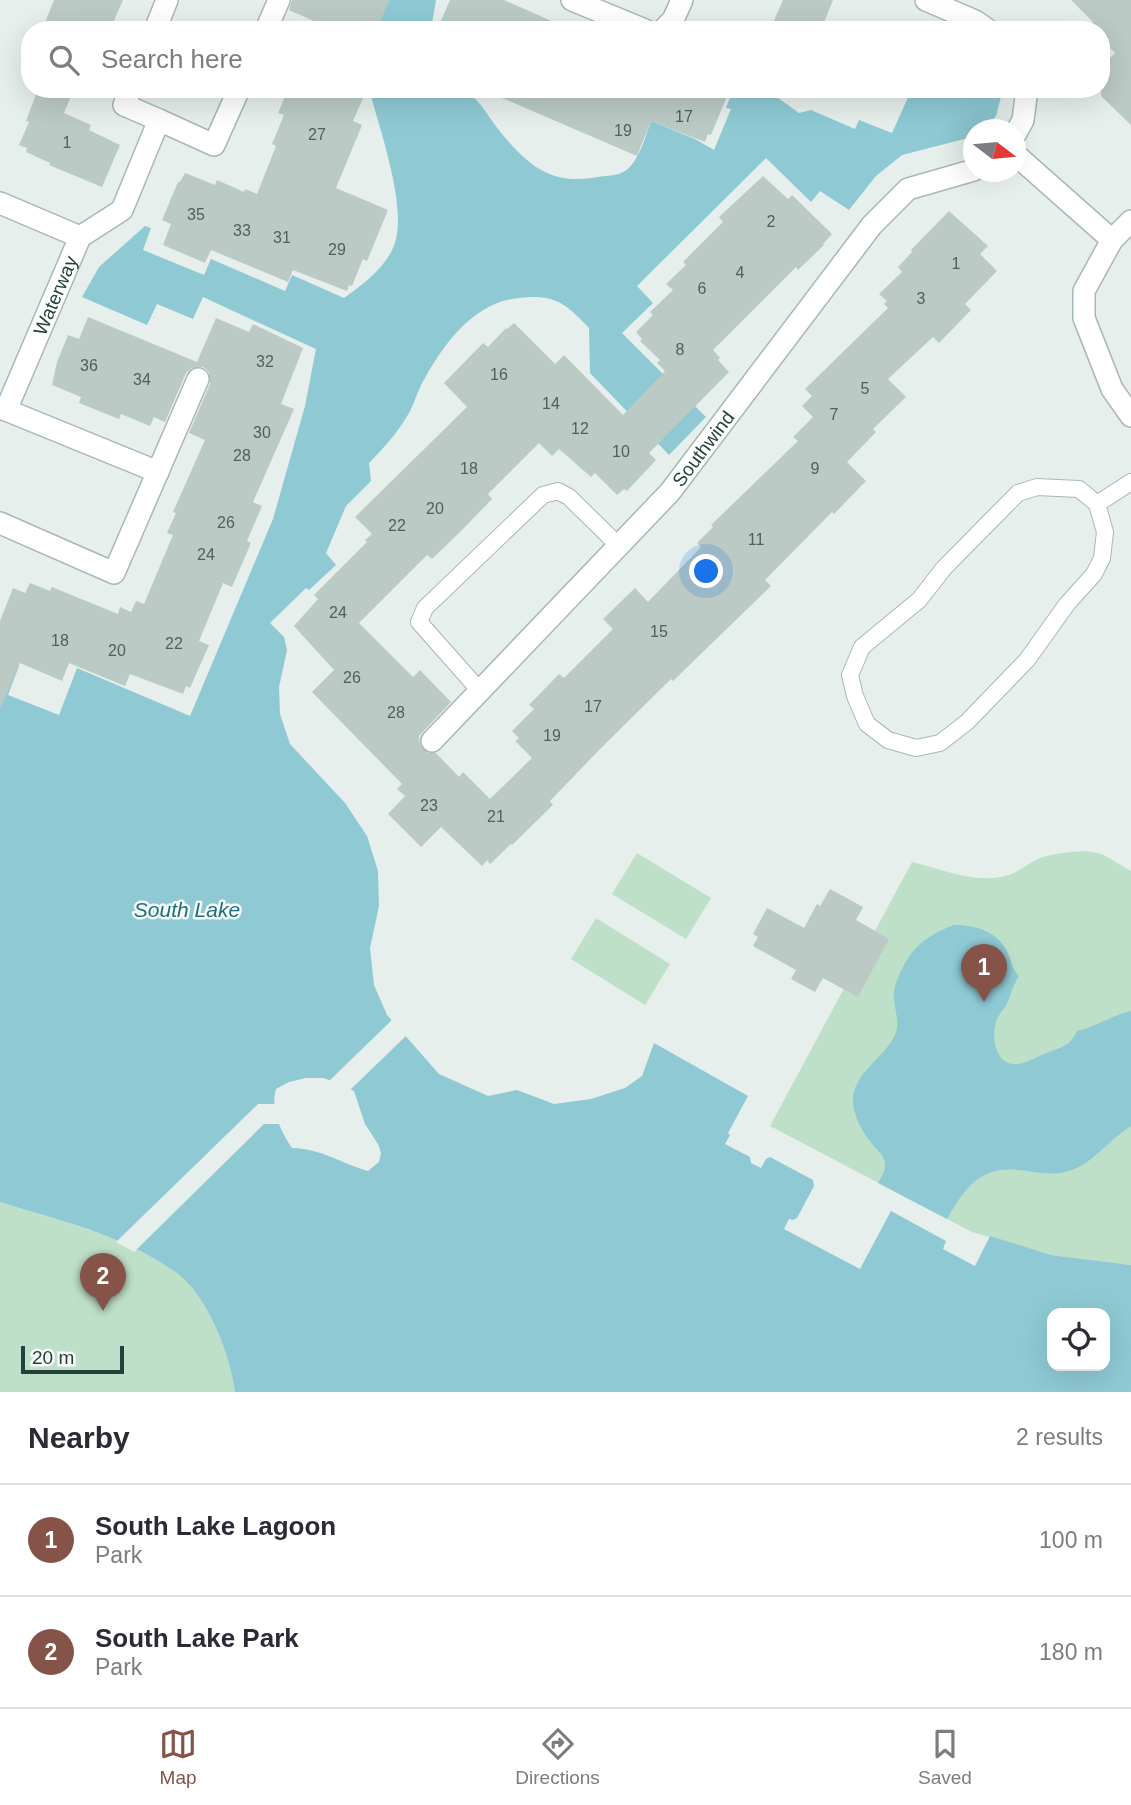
<!DOCTYPE html>
<style>
:root{--surface:#fff;--page:#f7f7f7;--text:#2b2b33;--muted:#7c7c81;--line:#e1e1e2;--accent:#855347}
body{margin:0;font-family:Helvetica,sans-serif;background:var(--page);color:var(--text)}
.controls{position:absolute;right:21px;bottom:21px;display:grid;overflow:hidden;border-radius:14px;box-shadow:0 7px 28px #0002}
.controls button{width:63px;height:63px;display:grid;place-items:center;padding:0;border:0;border-bottom:2px solid var(--line);background:var(--surface);color:var(--text);font:35px sans-serif}
.compass{position:absolute;left:963px;top:119px;width:63px;height:63px;border-radius:50%;background:var(--surface);box-shadow:0 7px 28px #0002;rotate:106deg}
.scale{position:absolute;left:21px;bottom:18px;width:103px;box-sizing:border-box;padding-left:7px;border:4px solid #24423a;border-top:0;font-size:19px;line-height:24px;white-space:nowrap;color:#24423a;-webkit-text-stroke:5px #f7fbf9;paint-order:stroke}
.you{position:absolute;left:707px;top:572px;width:24px;height:24px;margin:-18px;border:5px solid #fff;border-radius:50%;background:#1a73e8;box-shadow:0 0 0 10px #1a73e833}
.badge{display:grid;place-items:center;width:46px;height:46px;border-radius:50%;background:var(--accent);color:#fff;font-size:23px;font-weight:700}
.pin{position:absolute;translate:-50% -58px;filter:drop-shadow(0 2px 4px #0008)}
.pin::after{content:'';position:absolute;top:37px;width:24px;height:21px;background:inherit;clip-path:polygon(0 0,100% 0,50% 100%)}
.list{margin:0;padding:0;list-style:none}
h2{display:flex;justify-content:space-between;align-items:center;height:91px;margin:0;padding:0 28px;font-size:30px}
h2 small{font-size:23px;font-weight:400;color:var(--muted)}
.list li{display:grid;grid-template-columns:46px 1fr auto;gap:21px;align-items:center;box-sizing:border-box;height:112px;padding:0 28px;border-top:2px solid var(--line)}
.list b{display:block;font-size:26px;white-space:nowrap}
.list p{margin:0;font-size:23px;white-space:nowrap;color:var(--muted)}
.list em{font-size:23px;font-style:normal;color:var(--muted)}
.icon{flex:none;width:38px;height:38px;fill:none;stroke:currentColor;stroke-width:2;stroke-linecap:round;stroke-linejoin:round}
.map{position:relative;flex:none;width:1131px;height:1392px;overflow:hidden}
.search{position:absolute;background:var(--surface);box-shadow:0 7px 28px #0002;left:21px;right:21px;top:21px;height:77px;display:flex;align-items:center;gap:18px;box-sizing:border-box;padding:0 24px;border-radius:28px;color:var(--muted);font-size:26px}
.sheet{height:315px;background:var(--surface)}
nav{display:flex;justify-content:space-around;align-items:center;box-sizing:border-box;height:98px;border-top:2px solid var(--line);background:var(--surface);font-size:19px;color:var(--muted)}
nav a{display:grid;justify-items:center;gap:4px}
nav .on{color:var(--accent)}
.map>svg:first-child{display:block}
</style>
<div class="map">
<svg width="1131" height="1392" viewBox="0 0 1131 1392">
<rect width="100%" height="100%" fill="#e6efeb"/>
<path fill="#bfe0c8" d="M1086,851L1102,854L1131,871V1265L1051,1255L972,1232L770,1126L912,862C942,869 977,885 1009,875C1019,872 1028,863 1038,859C1053,853 1070,852 1086,851Z
M637,853L711,898L686,939L612,894Z
M596,918L670,964L645,1005L571,959Z
M0,1202C60,1221 121,1235 174,1270C207,1293 230,1353 235,1392H0Z"/>
<path fill="#8ec9d4" fill-rule="evenodd" d="M389,0H436L431,30H376Z
M369,89H464C481,101 489,118 502,134C528,165 550,184 592,178C601,176 611,176 619,174C638,168 645,137 651,121L695,139L714,150L731,109L726,108L733,89H772L774,95L799,113L811,110L855,129L859,120L892,133L910,93L919,95L922,89H1003L996,116L986,128L974,130L972,137L902,155L876,176L849,210L820,191L811,202L766,158L637,286L653,303L622,333L706,417L669,455L590,373L589,328C565,303 555,294 519,298C475,302 445,342 425,378C418,389 415,402 409,413C398,432 384,448 369,463L371,481L346,506L326,553L336,565L309,590L306,588L270,623L284,637L287,650L279,687L280,714L290,744L345,803L367,836L378,871L379,906L370,948L374,985L387,1015L439,1074L488,1096L517,1090L554,1104L591,1099L625,1088L642,1076L654,1043L748,1096L728,1133L730,1135L725,1144L750,1157L751,1163L761,1168L766,1159L770,1157L813,1180L814,1186L797,1218L793,1220L789,1219L784,1229L860,1269L891,1211L946,1241L943,1249L975,1266L990,1236L1051,1255L1131,1265V1392H235C230,1354 207,1293 174,1271C121,1234 60,1221 0,1202V659L19,666L8,695L59,715L77,668L190,716L273,519L305,406L316,349L203,297L193,319L157,304L147,325L82,297L99,267L145,226L151,228L143,250L204,275L211,259L285,291L292,275L344,298C362,285 384,269 393,248C410,212 379,128 369,89ZM306,1078H324L354,1091L365,1124L378,1144L381,1153L379,1162L368,1171C340,1163 323,1149 292,1148C281,1132 270,1109 276,1089L289,1082ZM1052,1313H1105V1366H1052Z
M954,925C974,925 997,931 1007,951C1012,961 1011,968 1019,976C1012,988 1011,994 1006,1006C1003,1010 999,1014 997,1019C991,1034 994,1062 1013,1064C1024,1065 1034,1058 1044,1054C1060,1047 1069,1048 1077,1031C1096,1027 1112,1015 1131,1011V1126C1108,1140 1092,1166 1065,1172C1053,1175 1040,1173 1027,1171C983,1164 968,1183 947,1219L878,1183C882,1176 886,1170 885,1163C884,1155 878,1151 873,1145C863,1133 854,1118 853,1102C852,1073 884,1059 895,1035C900,1023 895,1011 894,999C893,989 896,982 900,973C913,946 926,936 954,925Z"/>
<path fill="#e6efeb" d="M394,1018L408,1034L348,1092L327,1083Z
M258,1104H278L283,1124H264L134,1252L116,1242Z"/>
<path fill="#bbcac4" d="M54,0H123L110,30H42Z
M292,0H389L377,30H334L289,10Z
M450,0H504L572,30H437Z
M783,0H833L821,30H770Z
M1071,0H1131V125L1101,96V67L1115,53L1101,39V30H1093L1089,26L1093,22Z
M38,89H74L64,113L91,125L89,130L120,145L102,187L49,165L50,163L26,152L27,148L19,145L29,122L26,121Z
M288,89H367L353,121L362,125L336,188L388,210L367,261L363,259L352,286L349,285L347,291L293,270L288,282L211,250L205,263L163,245L171,224L162,220L178,182H180L185,173L215,185L217,180L244,192L245,189L257,194L276,146L272,144L284,115L278,113Z
M481,89H730L711,135L708,134L705,142L651,121L637,156Z
M763,176L788,199L792,195L832,234L823,244L824,245L798,270L796,267L713,350L720,358L718,360L729,372L649,453L656,460L627,491L624,489L617,495L595,473L591,477L559,449L552,456L539,443L488,494L492,499L463,529L432,559L427,555L359,623L413,677L420,670L451,702L419,736L420,745L428,753H436L459,777L463,772L490,799L532,758L515,741L519,738L512,731L534,709L529,705L559,674L564,678L613,629L603,619L635,588L648,602L701,547L697,543L713,527L711,525L798,441L793,437L813,417L802,406L812,396L805,389L888,308L884,304L887,301L879,294L902,272L898,267L912,252L911,250L949,211L988,246L980,254L997,271L965,304L971,310L939,343L933,337L888,379L906,397L873,429L876,432L847,462L866,481L834,514L832,512L765,580L771,586L673,681L671,679L602,747L550,801L553,805L512,845L511,844L490,864L487,860L482,866L441,827L421,847L388,814L405,796L397,789L402,784L312,692L334,670L294,626L318,599L314,595L367,542L365,540L372,534L355,517L467,407L444,383L483,343L488,347L506,328L507,329L514,323L555,364L564,355L623,415L665,371L657,363L660,360L640,341L642,339L636,332L653,315L650,312L673,290L666,284L686,265L683,262L723,222L719,217Z
M88,317L197,362L216,318L249,332L253,324L303,348L281,404L294,409L253,502L262,506L247,541L251,543L232,587L223,583L199,641L209,645L190,688L186,686L183,694L130,674L125,686L69,663L62,681L20,663L0,709V621L13,588L25,593L30,583L50,591L52,587L118,614L120,607L131,612L136,601L144,604L173,535L167,533L176,513L173,512L205,440L189,433L210,384L209,372L203,367L191,368L186,373L165,422L154,417L150,426L121,414L119,419L79,403L81,397L52,385L57,362L68,335L79,339Z
M830,889L863,907L856,920L889,939L858,997L823,978L815,992L791,979L796,970L753,946L758,937L753,934L767,908L804,928L817,904L820,906Z"/>
<g fill="none" stroke-linecap="round" stroke-linejoin="round">
<defs>
<path id="service" d="M1037,487L1079,489L1097,504L1105,532L1102,558L1094,574L1067,604L1027,660L967,722L940,743L916,748L888,740L867,724L855,696L850,675L862,647L919,600L944,568L1018,493Z
M1097,504L1131,482
M480,691L419,622L425,608L543,495L558,491L569,497L619,546"/>
<g id="minor">
<path d="M572,0L645,30"/>
<path d="M926,0L975,21L988,30"/>
<path d="M155,30L167,0"/>
<path d="M266,30L279,0"/>
<path d="M663,30L673,20L682,0"/>
<path d="M131,89L124,105L159,120"/>
<path d="M1016,133L1023,120L1027,89"/>
<path d="M1016,155L1112,240"/>
<path d="M0,203L80,237"/>
<path id="s1" d="M0,408L6,410L80,237L122,210L159,120L214,145L239,89"/>
<path d="M6,410L158,472"/>
<path d="M0,523L114,573L198,379"/>
<path id="s2" d="M432,741L670,492L872,225L908,189L974,170"/>
</g>
<path id="tertiary" d="M1131,221L1112,240L1084,291V318L1112,389L1131,416"/>
</defs>
<use href="#service" stroke="#a8b8b2" stroke-width="18"/>
<use href="#minor" stroke="#a8b8b2" stroke-width="24"/>
<use href="#tertiary" stroke="#a8b8b2" stroke-width="24"/>
<use href="#service" stroke="#fff" stroke-width="16"/>
<use href="#minor" stroke="#fff" stroke-width="21"/>
<use href="#tertiary" stroke="#fff" stroke-width="21"/>
</g>
<g text-anchor="middle" dominant-baseline="central" stroke-width="5" stroke-linejoin="round" paint-order="stroke">
<g font-size="16" fill="#4a645c">
<text x="684" y="116">17</text>
<text x="623" y="130">19</text>
<text x="317" y="134">27</text>
<text x="67" y="142">1</text>
<text x="196" y="214">35</text>
<text x="771" y="221">2</text>
<text x="242" y="230">33</text>
<text x="282" y="237">31</text>
<text x="337" y="249">29</text>
<text x="956" y="263">1</text>
<text x="740" y="272">4</text>
<text x="702" y="288">6</text>
<text x="921" y="298">3</text>
<text x="680" y="349">8</text>
<text x="265" y="361">32</text>
<text x="89" y="365">36</text>
<text x="499" y="374">16</text>
<text x="142" y="379">34</text>
<text x="865" y="388">5</text>
<text x="551" y="403">14</text>
<text x="834" y="414">7</text>
<text x="580" y="428">12</text>
<text x="262" y="432">30</text>
<text x="621" y="451">10</text>
<text x="242" y="455">28</text>
<text x="469" y="468">18</text>
<text x="815" y="468">9</text>
<text x="435" y="508">20</text>
<text x="226" y="522">26</text>
<text x="397" y="525">22</text>
<text x="756" y="539">11</text>
<text x="206" y="554">24</text>
<text x="338" y="612">24</text>
<text x="659" y="631">15</text>
<text x="60" y="640">18</text>
<text x="174" y="643">22</text>
<text x="117" y="650">20</text>
<text x="352" y="677">26</text>
<text x="593" y="706">17</text>
<text x="396" y="712">28</text>
<text x="552" y="735">19</text>
<text x="429" y="805">23</text>
<text x="496" y="816">21</text>
</g>
<g font-size="19" fill="#24423a" stroke="#f7fbf9">
<text stroke="none"><textPath href="#s1" startOffset="131">Waterway</textPath></text>
<text stroke="none"><textPath href="#s2" startOffset="399">Southwind</textPath></text>
</g>
<g font-size="21" font-style="italic" fill="#1c6f80" stroke="#f7fbf9">
<text x="187" y="909">South Lake</text>
</g>
</g>
</svg>
<div class="controls">
<button><svg class="icon" aria-label="locate" viewBox="0 0 24 24"><circle cx="12" cy="12" r="6"/><path d="M12 2v4M12 18v4M2 12h4M18 12h4"/></svg></button>
</div>
<svg class="compass" viewBox="-18 -18 36 36"><path d="M0-13l5 13h-10z" fill="#e53935"/><path d="M0 13l5-13h-10z" fill="#7c7c81"/></svg>
<div class="scale">20 m</div>
<div class="you"></div>
<div class="pin badge" style="left:984px;top:1002px">1</div>
<div class="pin badge" style="left:103px;top:1311px">2</div>
<div class="search"><svg class="icon" aria-label="search" viewBox="0 0 24 24"><circle cx="10" cy="10" r="6"/><path d="M15 15l6 6"/></svg>Search here</div>
</div>
<section class="sheet">
<h2>Nearby<small>2 results</small></h2>
<ul class="list">
<li><span class="badge">1</span><div><b>South Lake Lagoon</b><p>Park</p></div><em>100 m</em></li>
<li><span class="badge">2</span><div><b>South Lake Park</b><p>Park</p></div><em>180 m</em></li>
</ul>
</section>
<nav>
<a class="on"><svg class="icon" aria-label="map" viewBox="0 0 24 24"><path d="M3 6l6-2 6 2 6-2v14l-6 2-6-2-6 2zM9 4v14M15 6v14"/></svg>Map</a>
<a><svg class="icon" aria-label="directions" viewBox="0 0 24 24"><path d="M12 3l9 9-9 9-9-9zM9 14v-3h6M13 9l2 2-2 2"/></svg>Directions</a>
<a><svg class="icon" aria-label="saved" viewBox="0 0 24 24"><path d="M7 4h10v16l-5-4-5 4z"/></svg>Saved</a>
</nav>
